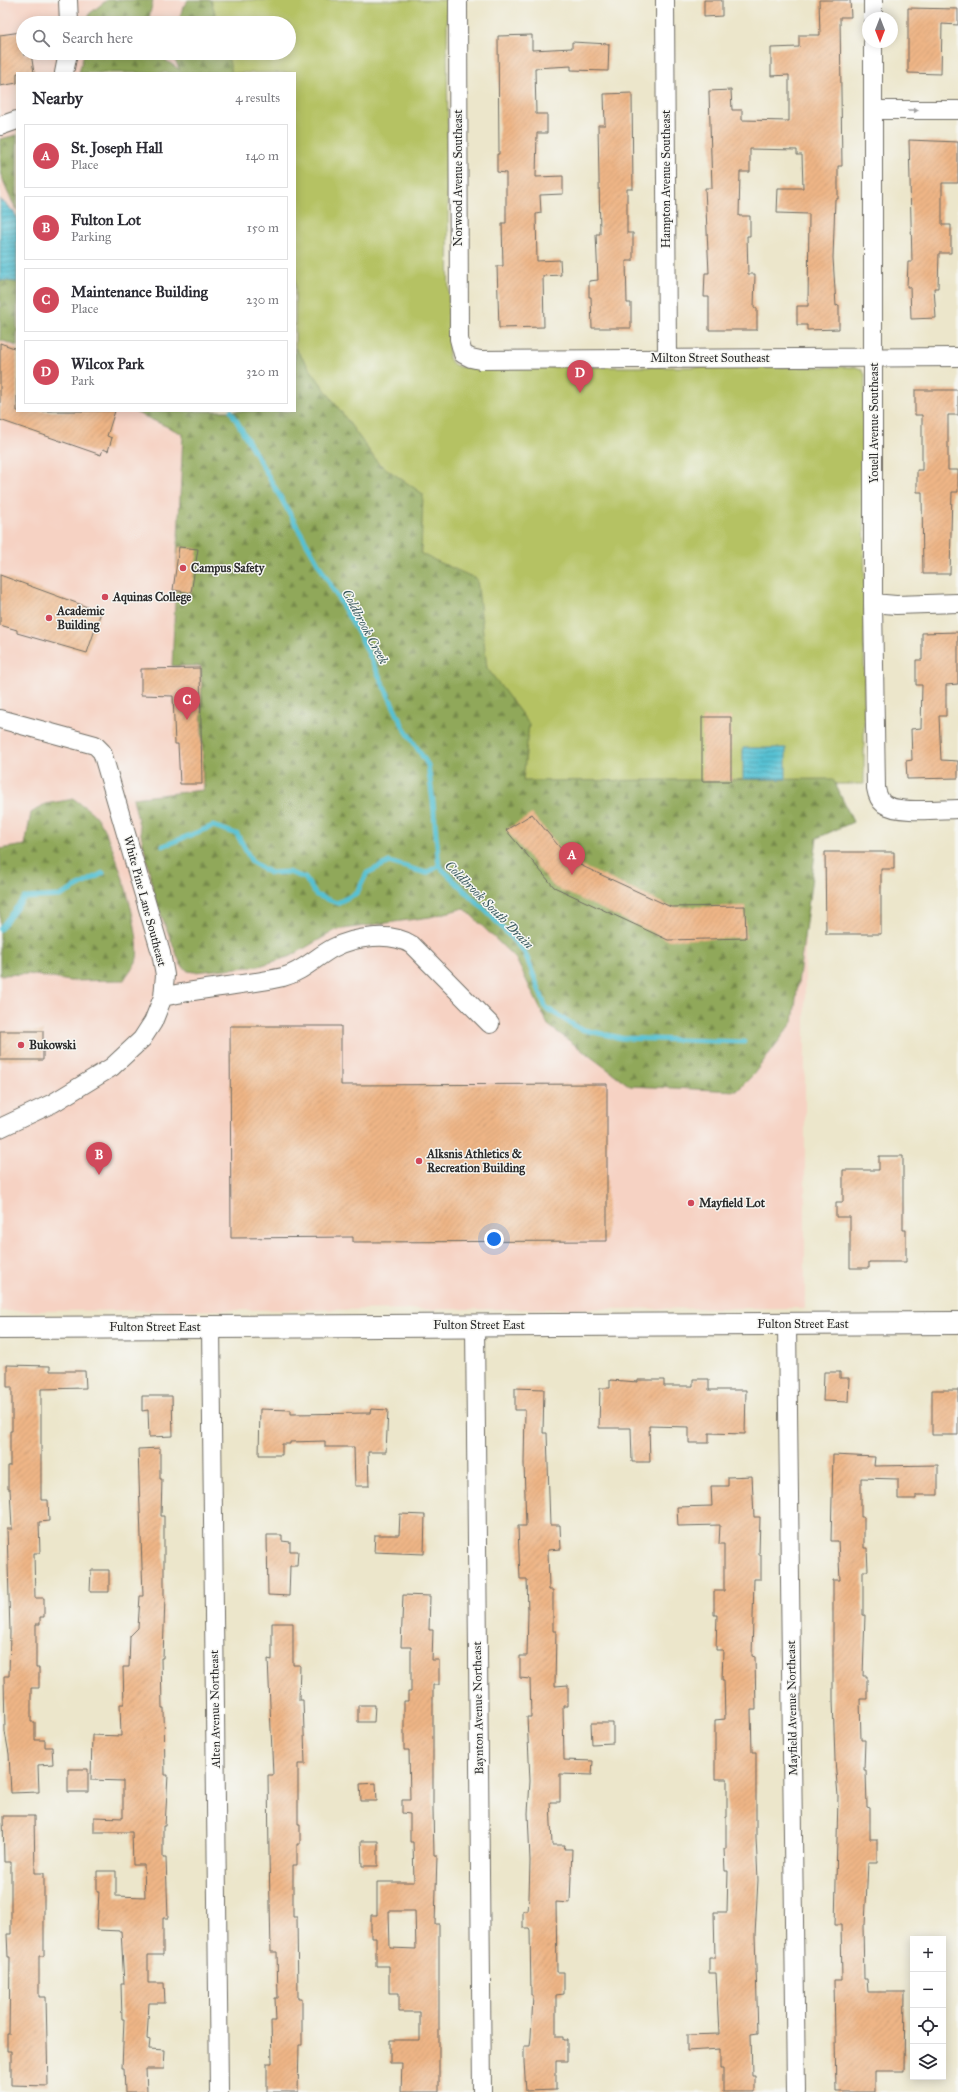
<!DOCTYPE html>
<meta charset="utf-8">
<style>
:root{--surface:#fff;--page:#f2f2f3;--text:#2b2b33;--muted:#7c7c81;--line:#e1e1e2;--accent:#d1495b}
body{margin:0;font-family:"IM FELL Great Primer",serif;background:var(--page);color:var(--text)}
.controls{position:absolute;right:12px;bottom:12px;display:grid;overflow:hidden;border-radius:0px;box-shadow:0 2px 10px #0003}
.controls button{width:36px;height:36px;display:grid;place-items:center;padding:0;border:0;border-bottom:1px solid var(--line);background:var(--surface);color:var(--text);font:20px sans-serif}
.compass{position:absolute;left:862px;top:12px;width:36px;height:36px;border-radius:50%;background:var(--surface);box-shadow:0 2px 10px #0003;rotate:180deg}
.you{position:absolute;left:494px;top:1239px;width:14px;height:14px;margin:-10px;border:3px solid #fff;border-radius:50%;background:#1a73e8;box-shadow:0 0 0 6px #1a73e833}
.badge{display:grid;place-items:center;width:26px;height:26px;border-radius:50%;background:var(--accent);color:#fff;font-size:13px;font-weight:700}
.pin{position:absolute;translate:-50% -33px;filter:drop-shadow(0 1px 2px #0008)}
.pin::after{content:'';position:absolute;top:21px;width:14px;height:12px;background:inherit;clip-path:polygon(0 0,100% 0,50% 100%)}
.list{margin:0;padding:0;list-style:none}
h2{display:flex;justify-content:space-between;align-items:center;height:52px;margin:0;padding:0 16px;font-size:17px}
h2 small{font-size:13px;font-weight:400;color:var(--muted)}
.list li{display:grid;grid-template-columns:26px 1fr auto;gap:12px;align-items:center;box-sizing:border-box;height:64px;margin:0 8px 8px;padding:0 8px;border:1px solid var(--line);border-radius:0px}
.list b{display:block;font-size:15px;white-space:nowrap}
.list p{margin:0;font-size:13px;white-space:nowrap;color:var(--muted)}
.list em{font-size:13px;font-style:normal;color:var(--muted)}
.icon{flex:none;width:22px;height:22px;fill:none;stroke:currentColor;stroke-width:2;stroke-linecap:round;stroke-linejoin:round}
.map{position:relative;flex:none;width:958px;height:2092px;overflow:hidden}
.search{position:absolute;background:var(--surface);box-shadow:0 2px 10px #0003;left:16px;top:16px;width:280px;height:44px;display:flex;align-items:center;gap:10px;box-sizing:border-box;padding:0 14px;border-radius:22px;color:var(--muted);font-size:15px}
.panel{position:absolute;background:var(--surface);box-shadow:0 2px 10px #0003;left:16px;top:72px;width:280px;height:340px;border-radius:0px}
.map>svg:first-child{display:block}
</style>
<div class="map">
<svg width="958" height="2092" viewBox="0 0 958 2092">
<defs>
<pattern id="forest-firs" width="22" height="20" patternUnits="userSpaceOnUse"><rect width="22" height="20" fill="#90a85a"/><path d="M5 1l3.5 6h-7zM16 11l3.5 6h-7z" fill="#76894b"/></pattern>
<pattern id="water-rules" width="6" height="5" patternUnits="userSpaceOnUse"><rect width="6" height="5" fill="#57c1d3"/><path d="M0 2.5h6" fill="none" stroke="#489dab"/></pattern>
<pattern id="building-hatch" width="6" height="6" patternUnits="userSpaceOnUse"><rect width="6" height="6" fill="#eeb586"/><path d="M-1 1l2-2M0 6l6-6M5 7l2-2" fill="none" stroke="#cc9c74"/></pattern>
</defs>
<rect width="100%" height="100%" fill="#f6f6f2"/>
<filter id="ink" filterUnits="userSpaceOnUse"><feTurbulence type="fractalNoise" baseFrequency=".025" numOctaves="2"/><feDisplacementMap in="SourceGraphic" scale="8" xChannelSelector="R" yChannelSelector="G"/><feConvolveMatrix kernelMatrix="1 2 1 2 8 2 1 2 1" color-interpolation-filters="sRGB"/></filter>
<filter id="wash" filterUnits="userSpaceOnUse"><feTurbulence type="fractalNoise" baseFrequency=".012" numOctaves="4" result="noise"/><feDisplacementMap in="SourceGraphic" scale="16" xChannelSelector="R" yChannelSelector="G"/><feGaussianBlur stdDeviation="0.9" result="paint"/><feColorMatrix in="noise" values="0 0 0 0 0 0 0 0 0 0 0 0 0 0 0 0 0 1.4 0 .05"/><feComposite in="paint" operator="in"/></filter>
<g filter="url(#wash)">
<rect width="100%" height="100%" fill="#ece6cb"/>
<path fill="#f6d2c3" d="M0,0H205V23H23V53H205V73H17V411H209L805,784V1308L0,1311Z"/>
<path fill="#b5c264" stroke="#707648" d="M205,0H447L449,358L453,364L459,367H856L861,369L865,374L864,784L212,783L295,411V73H205V53H289V23H205Z"/>
<path fill="url(#forest-firs)" stroke="#5e6a42" d="M107,0H153L148,23H89V14Z
M188,0H211L218,23H178L183,7Z
M84,53H155L180,70L171,53H227L232,73H79Z
M17,135V210C0,180 0,173 0,139Z
M0,280L17,282V346L0,340Z
M295,348L378,463L423,494L421,554L477,579L487,668L529,724L523,781L833,779L853,822L817,838L793,1022L753,1075L737,1091L630,1086L548,1025L516,959L464,908L430,917L336,930L291,956L259,966L194,972L188,971L181,965L156,902L133,798L203,790L201,666H172L183,434L133,411H295Z
M74,799C82,805 94,812 99,821C114,841 145,940 136,962C133,968 127,974 124,980L70,981L29,974L0,975V849L25,845L31,813L45,804Z"/>
<path fill="url(#water-rules)" stroke="#41767f" d="M0,199L13,211L17,217V282L0,280Z
M743,748H786V779H743Z"/>
<g fill="none" stroke-linecap="round" stroke-linejoin="round">
<path stroke="#57c1d3" stroke-width="5" d="M231,411L361,638L403,726L428,765L433,802L439,866
M163,846L213,826L237,834L252,862L270,873L288,872L305,878L316,895L337,903L357,893L367,873L389,862L426,873L439,866L494,919L525,953L546,1008L580,1029L621,1038L744,1042
M0,929L24,898L60,896L103,873"/>
</g>
<g id="blocks">
<path fill="url(#building-hatch)" fill-rule="evenodd" d="M704,0H722V16L704,17Z
M819,0H850L851,17H840L842,166H838V199H835L833,258L836,306L839,305V329L807,330V325H797V306H808L809,214L777,213L778,188H803L802,155H797V150L750,149V172H740L739,216H750V236H747L748,274H755L754,308H757V330H709V297H704L705,273H709L705,188H712L709,91L731,90L732,110H742V120L789,121V75L771,76V48L799,47V35H820Z
M908,8L958,9V25L942,24L941,74L908,73Z
M21,32L23,53L24,55L31,53L34,73H17V83L0,86V35Z
M532,35V50L572,48V42L609,44L608,71L571,70V66L535,68L536,114H547V133H537L536,177L563,176V194L540,195L541,213L536,214L537,261L560,260L561,275L543,276L544,327L499,328L497,266H503L502,223H506V173L497,172V154H499L498,36Z
M632,93L633,189H627V233H633V261H626L627,303H631V328H592L591,297H589V281L598,280L596,234H600L598,125H605L604,94Z
M909,140L958,142V183H942V225H951V253H939L938,288H934L936,318L911,319L910,287H907L908,262H912Z
M0,343L17,349V411H115L107,436L112,438L108,451L103,449L101,455L0,420Z
M915,390H958V415H948V470H958V492H952L950,574H923L922,492H917V470H922V415H915Z
M179,547L198,549L191,593L173,590Z
M0,575L101,612L87,653L17,633V630L0,625Z
M958,632V684L946,685V716H939L941,760L958,761V778L907,779L906,761L912,760L911,729L921,728L922,685H916V660H922V633Z
M200,668L202,784H180L178,744H175L173,696L141,695V669Z
M702,717H731V781H702Z
M532,814L567,856L581,862L580,865L671,907L745,906L746,938L668,940L554,887L506,830Z
M825,852H894V869H881V934H826Z
M230,1026H341V1085L607,1084V1241L353,1242V1237L231,1238Z
M0,1031H43V1060H0Z
M879,1156H903V1230H906V1262H869V1268H850V1217H836V1202H843V1170H879Z
M7,1365L50,1366V1371H85L86,1388L41,1389V1500H48L49,1521L39,1522L40,1553H34L35,1598H44V1617H40V1624H36V1668H39V1688H31V1722H35V1740H45V1747H52L53,1764L38,1765L39,1792L11,1793L9,1754L5,1732L4,1676H9L10,1632L7,1529H12L10,1489H8V1466H10V1431H12V1387H7Z
M824,1372H840V1378H849L848,1402L823,1401Z
M693,1379H709V1390H746L745,1434L709,1433V1443H689V1427L649,1426L650,1462H632L631,1428H599L600,1388H610V1380L638,1382V1380H664V1386H693Z
M515,1388L544,1389L543,1433H547L550,1525H560L561,1549L548,1550L549,1590H553V1631H556L555,1686L568,1685V1706H563L564,1760L593,1761L592,1775L560,1774V1802H550L552,1845H565L564,1849H572L570,1903L556,1902L557,1972H564V1994L556,1995V2037H563V2040H567V2061H556V2090L526,2091L524,2062V2046H530L531,2037L533,1995H531L530,1930L529,1928H523V1911H528L529,1897L530,1861L528,1813L530,1781L527,1717H531L530,1679L520,1678V1656H527L528,1612L527,1579H520L518,1526H526L524,1463L525,1410H515Z
M932,1390H958V1435H932Z
M142,1396H172L173,1436L149,1437L148,1410L142,1411Z
M260,1409L291,1410V1414L370,1413L371,1409L388,1410L386,1452H368L369,1486H355L354,1447H325V1441L290,1442V1444H282V1455H259Z
M160,1448V1479H162L161,1516H164V1597H165L163,1658H161L162,1708H164L165,1775H168L165,1826H163V1858H166L168,1918H163V1955H148V1983H164L165,2003H149L147,2039L150,2040L149,2049L165,2050L164,2069H146L147,2092H125L124,2068H122L124,2019H122L121,1984H124L121,1931L97,1930L99,1891H97V1871H116V1896L145,1897L144,1865H133L132,1832H94V1817L123,1818V1781L91,1780L92,1735L121,1736L120,1704H124L123,1667H129L130,1636L138,1628L140,1596H143L138,1449Z
M833,1455L875,1457L874,1466L938,1465V1495H916V1499H898V1479L861,1478V1517H864V1548H867L868,1571H863V1615H865L863,1676H867V1699H860L861,1740H865L864,1770H866L867,1807L870,1808V1839H877V1863H868L865,1925H863L864,1979H867L868,1992H905L904,2071H875V2092H836L834,1980H842L841,1925H835L838,1796L835,1760L833,1699V1580H840L838,1541H831Z
M752,1476L754,1517H760L759,1555H761V1579H754L752,1656L755,1657L756,1710H751L752,1752H756V1838L758,1880L755,1935L758,2033L751,2034L752,2076H755V2092H723V2069H720V2049L687,2051V2035L719,2034L716,1973H709V1958H715L714,1912H727L728,1871H725L724,1849H726V1817H727V1779H715V1720L725,1719L724,1680H722L723,1650H716L717,1615H714V1591H724V1544H719L720,1525L678,1526L677,1507L712,1506L711,1486H728V1477Z
M400,1514L425,1515L424,1554L374,1552L375,1535H399Z
M267,1535H282V1541L290,1542V1551H298L297,1566H290L289,1596L268,1595Z
M91,1570H109V1592H90Z
M403,1595L430,1596L429,1630H433L432,1660H439V1685H433V1809L434,1855H437L435,1924H439V2092H401L402,2063H390V2040H420V2012H399V1993H389V1966H376V1938H371V1915H377V1882H414L413,1842H410V1814L402,1813V1800H410L409,1750H404V1701H408V1692H411V1647H401ZM389,1911H415L416,1949L390,1948Z
M272,1623H293V1665H300L299,1700H303L305,1764H298V1824H300V1844H297V1865H293V1917H297L298,1998H302V2045H299L298,2092H267V2063H272L271,2021H276L275,1998H278L277,1952H271L269,1855L268,1775H273L268,1659L272,1660Z
M358,1705H375L374,1722H358Z
M591,1723H613V1743L592,1744Z
M68,1769H88V1792H68Z
M376,1783L377,1801H361L360,1784Z
M3,1816H34L35,1873H44V1956H39V1997H46L48,2086L11,2085V2051H7V2034H9L10,1957H8L7,1934H11V1862H4Z
M361,1841H378V1866H362Z"/>
</g>
</g>
<g filter="url(#ink)">
<use href="#blocks" fill-opacity="0" stroke="#6f6c63" stroke-width="1"/>
<g fill="none" stroke-linecap="round" stroke-linejoin="round">
<defs>
<path id="minor" d="M68,0L69,23
M458,0L459,339L463,354L471,358L480,360L958,357
M665,0L667,358
M873,0V18
M873,42V603L876,788C877,794 879,800 884,804C898,814 940,809 958,809
M64,73L68,53
M874,110H958
M0,126L17,120
M873,603L896,605L958,603
M0,719L95,745L102,752L161,953L165,975L163,997L153,1022L142,1039L112,1067L53,1103L0,1128
M163,997C203,987 244,986 283,977C302,972 316,957 333,948C354,937 391,931 412,945L490,1024
M787,1324L796,2092
M475,1325L482,2092
M211,1326L219,2092"/>
<path id="primary" d="M0,1328L958,1323"/>
</defs>
<use href="#minor" stroke="#6f6c63" stroke-width="20"/>
<use href="#primary" stroke="#6f6c63" stroke-width="24"/>
<use href="#minor" stroke="#fff" stroke-width="18"/>
<use href="#primary" stroke="#fff" stroke-width="22"/>
</g>
<defs><path id="oneway-solid" d="M-6-.8H1V-3.2L6.5 0L1 3.2V.8H-6Z"/></defs>
<use fill="#a0a0a0" href="#oneway-solid" transform="translate(913 110)"/>
</g>
<g fill="#d1495b" stroke="#f6f6f2" stroke-width="1.5">
<circle cx="183" cy="568" r="4"/>
<circle cx="105" cy="597" r="4"/>
<circle cx="49" cy="618" r="4"/>
<circle cx="21" cy="1045" r="4"/>
<circle cx="419" cy="1161" r="4"/>
<circle cx="691" cy="1203" r="4"/>
</g>
<g text-anchor="middle" dominant-baseline="central" stroke-width="3" stroke-linejoin="round" paint-order="stroke">
<g font-size="12" fill="#2b2b2b" stroke="#f6f6f2">
<text transform="translate(458 178) rotate(-90)">Norwood Avenue Southeast</text>
<text transform="translate(666 179) rotate(-90)">Hampton Avenue Southeast</text>
<text x="710" y="358">Milton Street Southeast</text>
<text transform="translate(874 423) rotate(-90)">Youell Avenue Southeast</text>
<text transform="translate(145 901) rotate(75)">White Pine Lane Southeast</text>
<text x="803" y="1324">Fulton Street East</text>
<text x="479" y="1325">Fulton Street East</text>
<text x="155" y="1327">Fulton Street East</text>
<text transform="translate(478 1708) rotate(-91)">Baynton Avenue Northeast</text>
<text transform="translate(792 1708) rotate(-91)">Mayfield Avenue Northeast</text>
<text transform="translate(215 1709) rotate(-91)">Alten Avenue Northeast</text>
</g>
<g font-size="12" font-weight="bold" fill="#2b2b2b" stroke="#f6f6f2" text-anchor="start">
<text x="191" y="568">Campus Safety</text>
<text x="113" y="597">Aquinas College</text>
<text x="57" y="611">Academic<tspan x="57" dy="14">Building</tspan></text>
<text x="29" y="1045">Bukowski</text>
<text x="427" y="1154">Alksnis Athletics &amp;<tspan x="427" dy="14">Recreation Building</tspan></text>
<text x="699" y="1203">Mayfield Lot</text>
</g>
<g font-size="13" font-style="italic" fill="#38585d" stroke="#f6f6f2">
<text transform="translate(365 627) rotate(62)">Coldbrook Creek</text>
<text transform="translate(489 905) rotate(45)">Coldbrook South Drain</text>
</g>
</g>
</svg>
<div class="controls">
<button>+</button>
<button>−</button>
<button><svg class="icon" aria-label="locate" viewBox="0 0 24 24"><circle cx="12" cy="12" r="6"/><path d="M12 2v4M12 18v4M2 12h4M18 12h4"/></svg></button>
<button><svg class="icon" aria-label="layers" viewBox="0 0 24 24"><path d="M12 4l9 5-9 5-9-5zM3 14l9 5 9-5"/></svg></button>
</div>
<svg class="compass" viewBox="-18 -18 36 36"><path d="M0-13l5 13h-10z" fill="#e53935"/><path d="M0 13l5-13h-10z" fill="#7c7c81"/></svg>
<div class="you"></div>
<div class="pin badge" style="left:572px;top:875px">A</div>
<div class="pin badge" style="left:99px;top:1175px">B</div>
<div class="pin badge" style="left:187px;top:720px">C</div>
<div class="pin badge" style="left:580px;top:393px">D</div>
<div class="search"><svg class="icon" aria-label="search" viewBox="0 0 24 24"><circle cx="10" cy="10" r="6"/><path d="M15 15l6 6"/></svg>Search here</div>
<section class="panel">
<h2>Nearby<small>4 results</small></h2>
<ul class="list">
<li><span class="badge">A</span><div><b>St. Joseph Hall</b><p>Place</p></div><em>140 m</em></li>
<li><span class="badge">B</span><div><b>Fulton Lot</b><p>Parking</p></div><em>150 m</em></li>
<li><span class="badge">C</span><div><b>Maintenance Building</b><p>Place</p></div><em>230 m</em></li>
<li><span class="badge">D</span><div><b>Wilcox Park</b><p>Park</p></div><em>320 m</em></li>
</ul>
</section>
</div>
